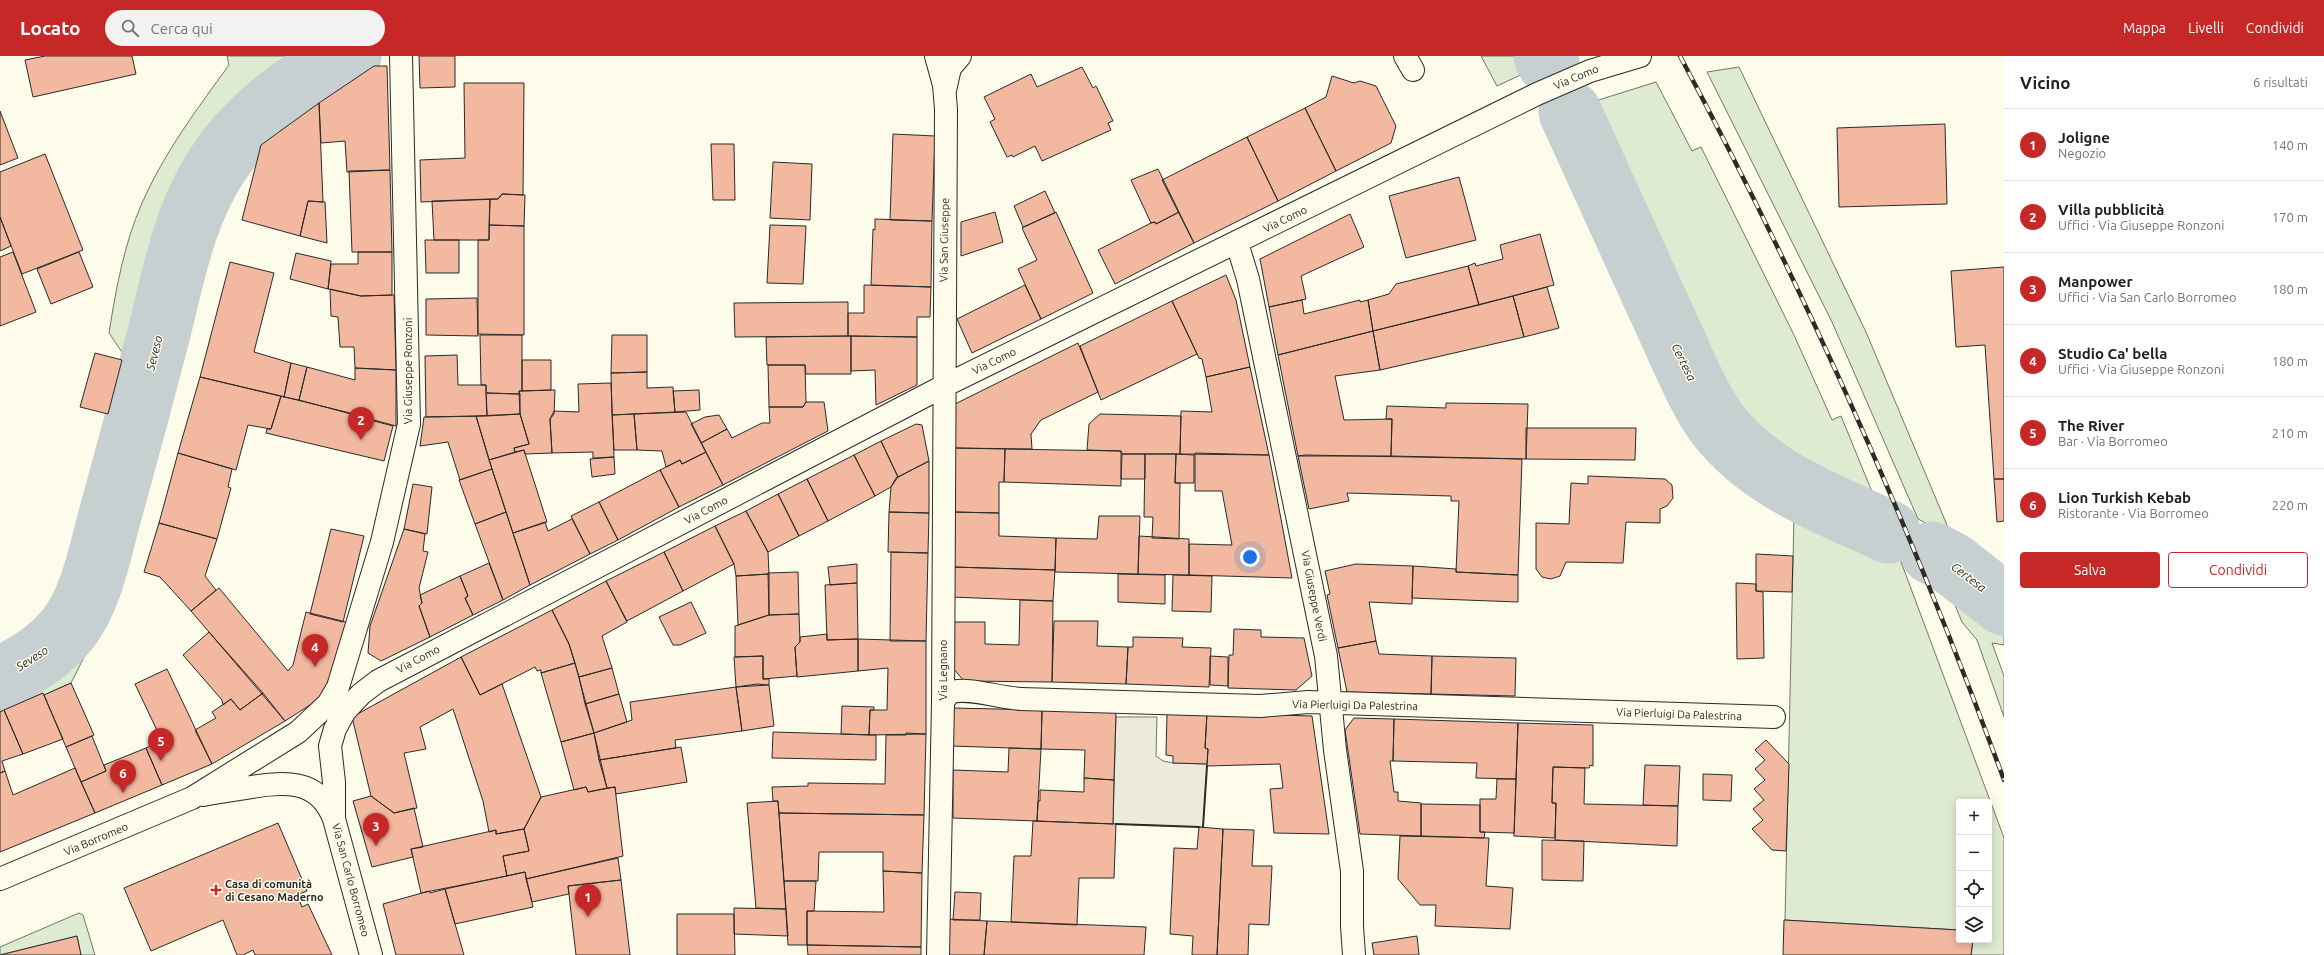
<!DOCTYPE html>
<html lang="it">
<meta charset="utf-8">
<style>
:root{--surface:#fff;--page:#f2f2f2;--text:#202124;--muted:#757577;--line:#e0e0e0;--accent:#c62828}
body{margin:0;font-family:Ubuntu,sans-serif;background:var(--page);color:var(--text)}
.controls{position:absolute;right:12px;bottom:12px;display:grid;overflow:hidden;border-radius:4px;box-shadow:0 2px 10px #0003}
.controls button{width:36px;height:36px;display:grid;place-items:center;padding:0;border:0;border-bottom:1px solid var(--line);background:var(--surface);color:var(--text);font:20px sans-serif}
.you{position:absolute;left:1250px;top:501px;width:14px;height:14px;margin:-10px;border:3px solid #fff;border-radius:50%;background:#1a73e8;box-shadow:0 0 0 6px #1a73e833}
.badge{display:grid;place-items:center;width:26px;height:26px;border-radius:50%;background:var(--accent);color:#fff;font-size:13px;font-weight:700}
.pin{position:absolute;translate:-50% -33px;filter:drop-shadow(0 1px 2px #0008)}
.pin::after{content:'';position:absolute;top:21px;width:14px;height:12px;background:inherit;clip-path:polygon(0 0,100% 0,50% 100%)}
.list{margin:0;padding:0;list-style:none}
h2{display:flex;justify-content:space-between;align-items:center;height:52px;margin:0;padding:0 16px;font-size:17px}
h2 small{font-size:13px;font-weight:400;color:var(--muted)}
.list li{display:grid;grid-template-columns:26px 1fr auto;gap:12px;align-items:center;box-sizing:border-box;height:72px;padding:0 16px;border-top:1px solid var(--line)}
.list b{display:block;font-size:15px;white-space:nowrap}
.list p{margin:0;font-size:13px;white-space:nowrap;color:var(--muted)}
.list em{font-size:13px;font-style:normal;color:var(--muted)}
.actions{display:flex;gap:8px;padding:12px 16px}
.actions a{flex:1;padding:9px 0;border:1px solid var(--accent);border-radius:4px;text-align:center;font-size:14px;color:var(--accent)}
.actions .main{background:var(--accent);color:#fff}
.icon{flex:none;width:22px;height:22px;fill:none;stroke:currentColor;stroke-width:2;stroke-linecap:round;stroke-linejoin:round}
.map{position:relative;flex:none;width:2004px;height:899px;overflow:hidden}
header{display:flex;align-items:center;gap:24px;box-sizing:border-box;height:56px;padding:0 20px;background:var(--accent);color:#fff}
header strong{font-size:19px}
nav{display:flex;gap:22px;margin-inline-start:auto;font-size:14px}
.search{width:280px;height:36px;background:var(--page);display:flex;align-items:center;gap:10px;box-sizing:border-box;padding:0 14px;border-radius:22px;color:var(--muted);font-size:15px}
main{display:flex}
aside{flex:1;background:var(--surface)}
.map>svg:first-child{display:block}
</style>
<header>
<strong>Locato</strong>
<div class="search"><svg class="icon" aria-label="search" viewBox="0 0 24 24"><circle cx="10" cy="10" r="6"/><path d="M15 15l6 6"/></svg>Cerca qui</div>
<nav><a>Mappa</a><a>Livelli</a><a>Condividi</a></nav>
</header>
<main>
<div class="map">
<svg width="2004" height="899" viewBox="0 0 2004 899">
<rect width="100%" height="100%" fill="#fdfbea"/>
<path fill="#deebd1" stroke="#74746e" d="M227,0H302C277,19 249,34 226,55C194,84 172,122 161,163C158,174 158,187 155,199C147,234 138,269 128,305L109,277C116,233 124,188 142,147C164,97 197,53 229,9Z
M1481,0H1518L1527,16L1497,30Z
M1739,11L1866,276L1952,481L1918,463L1832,266L1707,16Z
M1656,26L1692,95L1701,91L1794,279L1832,364L1841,360L1875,443L1819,419L1777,396L1745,367L1719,336L1710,322L1589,47Z
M1794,460L1900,503L2004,782V899H1971L1973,884H1989V746H1959V874L1785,864Z
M132,482L103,564L71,627L44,639L43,637L0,656V648C17,641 38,635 52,622C92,586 112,530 132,482Z
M1944,523C1968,535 1982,558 2004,573V589L1992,587L2004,620V661L1977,584L1962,566Z
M79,857L83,859L95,899H81L77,880L0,899V891Z"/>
<path fill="#eceadb" stroke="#74746e" d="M1116,661H1157L1156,700L1163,705L1173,707L1207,708L1203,771L1113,768Z"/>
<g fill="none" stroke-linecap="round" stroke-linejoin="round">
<path stroke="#c7d0d0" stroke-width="63" d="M1545,0L1548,6
M1570,56L1686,311C1695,331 1705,352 1718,369C1761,424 1828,448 1889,476
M1932,497L1951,507L2004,548
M0,622C25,611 49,596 67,574C91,544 99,500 109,463C126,402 142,342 158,281C173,222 184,156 220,105C251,59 300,23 350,0"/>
</g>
<path fill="#f2b8a0" stroke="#2b2b2b" d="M45,0H132L136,18L33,41L25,4Z
M419,0H455V31L420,32Z
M374,10H387L390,114L347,116L345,85L321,87L319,47Z
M1082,11L1093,32L1096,30L1113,65L1108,67L1111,74L1042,105L1035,90L1013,101L1012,99L1007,101L990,66L995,63L984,41L1031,18L1037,31Z
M1332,20L1354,27L1360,25L1376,30L1396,70L1391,87L1336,115L1305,52L1326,41Z
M464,27H524L523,139L502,138L498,143L421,146L420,104L465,102Z
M319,47L323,146L308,145L300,180L242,164L261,89Z
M1305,52L1336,115L1278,145L1247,81Z
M0,55L18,102L0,109Z
M1945,68L1947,148L1839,151L1837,72Z
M893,78L935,80L932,165L890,164Z
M1247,81L1278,145L1194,187L1162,124Z
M711,88H734L735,144H713Z
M45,98L83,194L22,218L0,161V116Z
M773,106L812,108L810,164L770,162Z
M1158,113L1179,156L1156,168L1155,166L1151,167L1131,124Z
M390,114L392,196H352L349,115Z
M1459,121L1476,184L1406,202L1389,140Z
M1045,135L1055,157L1023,171L1014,150Z
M502,138L525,139L524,170L489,169L490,143H498Z
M490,143L489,184H434L432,145Z
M308,145L325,146L327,187L300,180Z
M995,156L1003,186L961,200V166Z
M1056,156L1093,237L1041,263L1018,213L1037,204L1022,172Z
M1179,156L1194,187L1115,228L1098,194L1151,167L1155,166L1156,168Z
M1350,158L1364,191L1301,220L1306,243L1269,251L1260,203Z
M0,161L11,190L0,195Z
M875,163L932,165L931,231L871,229L873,173L875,174Z
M489,169L524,170V279L478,278V184H489Z
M770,169L806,170L803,228L767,227Z
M1540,178L1554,229L1479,249L1468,210L1475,207L1476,210L1503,203L1500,189Z
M425,184H459V217H426Z
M13,196L36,256L0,270V201Z
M79,196L93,231L51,248L37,213Z
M358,196H392V239L361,240L328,233L331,208H358Z
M296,197L331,205L328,233L290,223Z
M230,206L274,217L254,296L291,307L284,341L200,321Z
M1468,210L1479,249L1373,275L1368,244L1389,238L1396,228Z
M2004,211V423H1994L1985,289L1956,291L1951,215Z
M1226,219L1236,244L1250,311L1206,321L1202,303L1199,302L1172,245Z
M864,229L931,231L930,261H917V281L848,280V257H864Z
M1025,229L1041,263L972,297L957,263Z
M1547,231L1559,272L1524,281L1513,240Z
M330,233L361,240L394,239L396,314L355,312L354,291H340L338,261L331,260Z
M1513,240L1524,281L1380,314L1373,275Z
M477,242L478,280L426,279V243Z
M1302,244L1304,258L1360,244V246L1368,244L1373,275L1278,299L1269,251Z
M1172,245L1197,298L1101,344L1080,290Z
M848,246V280L735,281L734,247Z
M1373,275L1380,314L1335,320L1344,364L1392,363L1391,400H1298L1278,299Z
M480,279H522V335H519L520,338L486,337V329H481Z
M612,279H647V316L611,317Z
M851,280L917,281V329L876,349L875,314L851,315Z
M851,280V318H806L805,309H767L766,281Z
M1078,287L1098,336L1041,364L1031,378L1032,393L954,392L955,348Z
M95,297L122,304L108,358L80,351Z
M457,299L458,329H486L487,360L426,361L425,300Z
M522,304H551V334L522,335Z
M291,307L307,311L299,344L284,341Z
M768,309H805L806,346L803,351H769Z
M307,311L355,324V312L396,314V370L299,344Z
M1250,311L1269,399L1180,398L1181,355L1212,356L1206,321Z
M647,316V332L673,331L675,356L612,359L611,317Z
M200,321L281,340L271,373L248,369L236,414L178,397Z
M611,327L614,401L593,402V396L552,397L550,363L554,355L579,356L578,328Z
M555,334L554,358L550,363L552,397L525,398L524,394L515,396L514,392L529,388L520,358L519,335Z
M699,334L700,354L675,356L673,335Z
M486,337L520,338V358L487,360Z
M281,340L362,360L363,362L393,370L384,405L266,377L267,373H271Z
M806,346H824L828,375L723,429L701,387L727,373L732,382L762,367H770L769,351H803Z
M1446,347L1528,348L1526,403L1391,400L1392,363H1386L1387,350L1446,352Z
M686,356L706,396L682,408L680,404L666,411L662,395L637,394L634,358Z
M520,358L529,388L514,392L515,396L489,404L476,360Z
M634,358L637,394H614L612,359Z
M1100,358L1181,360L1180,398H1122L1121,395L1087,394L1089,368Z
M719,359L727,373L701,387L691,368L705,361Z
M476,360L492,413L460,424L448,386L420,390L424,361Z
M916,368L922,369L929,405L898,421L881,385Z
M1526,372H1636L1635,404L1526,403Z
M881,385L898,421L891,431L875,440L854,399Z
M954,392L1005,393L1004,426H999V457L953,456Z
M1005,393L1121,395V430L1004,426Z
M524,394L547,466L513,477L489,404Z
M706,396L723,429L679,451L660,414L680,404L682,408Z
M178,397L232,413L228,431L231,432L217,483L159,467Z
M1195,397L1269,399L1292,522L1189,519V488L1232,489L1222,435H1195Z
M1122,398H1145V423H1121Z
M1145,398H1176L1175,427H1180L1179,483L1152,482L1153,461H1144Z
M1176,398L1194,399V427H1175Z
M854,399L875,440L828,465L807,423Z
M1305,399L1522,403L1518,519L1456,516L1459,445H1451V440L1347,437L1349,445L1309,453L1298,400Z
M614,401L615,418L592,421L590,403Z
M929,405V457L889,456L891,431L896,422Z
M492,413L506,456L475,468L459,424Z
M660,414L679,451L618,484L599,446Z
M1588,420L1665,423L1672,429L1673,442L1667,450L1660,453V467L1626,466L1623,507L1566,506L1560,520L1551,523L1542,521L1536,513V467L1569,468L1571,427L1588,428Z
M807,423L828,465L799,480L778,438Z
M1994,423H2004V465L1997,466Z
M413,428L432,431L427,478L404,473Z
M778,438L799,480L768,496L746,455Z
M599,446L618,484L590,498L571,460Z
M746,455L768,496L769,518L736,520L734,508L715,470Z
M506,456L530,529L503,544L475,468Z
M889,456L929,457L928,497L888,496Z
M953,456L999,457V480L1056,482L1055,514L952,511Z
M1099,460H1140L1138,518L1055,516L1056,482L1097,483Z
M572,463L590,498L530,529L513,477L545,466L548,475Z
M159,467L217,483L205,520L216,534L191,555L160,521L144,516Z
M715,470L734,508L683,535L664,496Z
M331,473L364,480L343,566L310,558Z
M404,473L425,478L423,495L428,496L419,532L422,547L419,550L430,581L381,605L368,597L370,570Z
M1139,480L1189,483V519L1138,518Z
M664,496L683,535L627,565L606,525Z
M891,496L928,497L926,585H890Z
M1756,498L1793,500L1792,536L1756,535Z
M489,507L503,544L473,559L465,542L468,540L460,520Z
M857,508V527L830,529L828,511Z
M1356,508L1413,510L1412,548L1369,546L1376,585L1338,592L1327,539L1330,538L1325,515Z
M1413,510L1456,513V516L1518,519V546L1412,542Z
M952,511L1055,514L1053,545L951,541Z
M798,516L799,558L769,559L768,517Z
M769,518V559L738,569L736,520Z
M1118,518L1165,519V548L1118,546Z
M1173,519L1212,520L1211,556L1172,555Z
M460,520L468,540L465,542L473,559L430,581L419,550L422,547L420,539Z
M606,525L627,566L602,580L612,612L579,621L569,588L552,554Z
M857,527L858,583L827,584L825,529Z
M1736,527L1756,528V535L1763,536L1764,602L1737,603Z
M219,532L288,615L293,609L306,556L346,566L330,631L321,642L285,665L191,555Z
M1020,544L1053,545L1052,626L964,625L952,611V566H985V588L1019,589Z
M691,546L706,577L680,589H673L659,561Z
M552,554L569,588L575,607L541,617V614L537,615L535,611L480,639L461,601Z
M799,558L800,586L795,591L797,620L763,623V600L735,601V570L769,559Z
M1054,565H1098L1097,590L1128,591L1126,628L1052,626Z
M1234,573L1261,574V581L1304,582L1312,620L1296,634L1228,632L1229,599H1233Z
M209,576L263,637L240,654L231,643L223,649L222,644L183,599Z
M827,578V584L858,583V615L797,621L795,591L800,586V581Z
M1133,581L1183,582L1182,591L1211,592L1209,631L1126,628L1128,591H1133Z
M858,583L926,585V678L869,679L870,654H887L888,612L858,615Z
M1376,585L1379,598L1432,600L1431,638L1347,636L1338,592Z
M763,600V623H769V629L736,631L734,601Z
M1210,600L1228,601V630L1210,629Z
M1432,600L1516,602L1515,640L1431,638Z
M461,601L480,639L502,628L541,741L524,773L496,778V774L489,776L483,745L453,653L420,671L426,693L404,697L417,752L394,757L371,740L352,661Z
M575,607L594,677L561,686L541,617Z
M612,612L619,638L585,648L579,621Z
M167,613L212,708L162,729L146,692L162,685L135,628Z
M71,627L94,679L66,691L44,639Z
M757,628L769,629L774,670L742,675L736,631Z
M736,631L742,675L675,684L676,692L599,704L594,677L632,664L630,646Z
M43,637L63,683L23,698L4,654Z
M263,637L285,665L212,708L195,674L216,662L212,656L231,643L240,654Z
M619,638L627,666L594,677L585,648Z
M842,650L874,651V654H870L869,679L841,678Z
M952,652L1042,654L1041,693L951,690Z
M4,654L23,698L2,705L5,715L0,717V656Z
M1042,654L1116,656L1114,724L1084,722L1085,694L1041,693Z
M1167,657H1207L1205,692L1208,693L1207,708L1173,707V700L1166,699Z
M1207,657L1312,660L1329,778L1274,777L1270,733L1283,732L1280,708L1207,710L1208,693L1205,692Z
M1354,662L1394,663L1393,705H1390L1394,736H1398V745L1421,747V780L1360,778L1345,674Z
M1394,663L1518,667L1516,723L1476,722L1477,707L1393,705Z
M1518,667L1593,669V710L1590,709L1589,712L1553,711L1552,747H1556L1555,782L1514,780Z
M773,676L876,679V704L772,702Z
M594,677L607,732L588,736L586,731L574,734L561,686Z
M906,677L926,678L924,759L779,757L778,745H773L772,731L808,730V727L885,728L886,679H906Z
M92,680L106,715L81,726L66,691Z
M1766,684L1789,708L1786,795L1772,794L1752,773L1763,764L1753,753L1764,744L1754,733L1765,724L1755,713L1765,704L1755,694Z
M681,691L687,726L616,738L615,731L607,732L599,704Z
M146,692L162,729L95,757L81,726L106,715L104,709Z
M1009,692L1041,693L1037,765L953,762V714L1008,716Z
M1645,709L1680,710L1678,750L1643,749Z
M1553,711L1585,712L1584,748L1678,750L1677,790L1555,784L1556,747H1552Z
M75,712L95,757L0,796V717L5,715L13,739Z
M1703,718L1732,719L1731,745L1703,744Z
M1084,722L1114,724L1113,768L1037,765L1038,745H1040V734L1084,736Z
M1497,723H1516L1514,777L1480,776V743H1496Z
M586,731L588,736L615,731L623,800L526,823L525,816L507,820L503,800L529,795L524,773L541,741Z
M371,740L394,757L414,752L423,791L411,793L413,801L372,811L353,745Z
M778,745L786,853L756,852L747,747Z
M1421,748L1480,749V776H1485L1484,782L1421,780Z
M779,757L924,759L922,817L883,815V796H819L818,825H784Z
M1033,765L1116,768L1114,822H1079L1077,869L1011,866L1014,800H1031Z
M278,767L307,835L297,839L302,851L308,848L332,899H255L253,894L243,899H237L223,864L151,895L124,832Z
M1199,771L1223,773L1217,899H1192L1193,880L1170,878L1174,792L1197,793Z
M524,773L529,795L503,800L507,820L421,837L411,793L496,774V778Z
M1223,773L1254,774L1252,810H1272L1269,869L1249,868L1248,899H1217Z
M1400,780L1489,782L1486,830L1513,832L1510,873L1435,870L1436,849H1420L1398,823Z
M1542,784L1584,785L1583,825L1542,824Z
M618,802L621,824L568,830L569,838L532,846L526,823Z
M883,815L922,817L921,891L807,889V855L884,856Z
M525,816L533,851L455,868L445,833Z
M621,824L630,899H576L568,830Z
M784,825H816L814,855H807V889H788Z
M445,833L464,899H396L383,848L429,835L430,837Z
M955,836L981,837L980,864H953Z
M734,852L786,853L788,880L734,878Z
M677,858H734L735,899H677Z
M947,863L987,865L984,899H946Z
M1784,864L1959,874V884H1973L1971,899H1783Z
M987,865L1146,871L1144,899H984Z
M77,880L81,899H0Z
M1417,880L1419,899H1374L1372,887Z
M807,889L921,891V899H808Z"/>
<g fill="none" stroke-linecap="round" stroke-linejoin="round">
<defs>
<path id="minor" d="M936,0L944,29L946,53L943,646L938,899
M1405,0L1413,14
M945,34L950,12L960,0
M1237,187L1248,223L1326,600L1335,694L1352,815V870L1354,899
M943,646L949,637C966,630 1000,642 1021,643L1260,650L1308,646L1774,661
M203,739C217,736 231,734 245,732C283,726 318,721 334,763
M0,823L192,742L298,676L328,648L338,631L382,486L409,368L401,0
M371,899L334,763V726L330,690L335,673L345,655L361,638L378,625L944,330L1537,38L1590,15L1640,0"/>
</defs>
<use href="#minor" stroke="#2b2b2b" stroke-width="24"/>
<use href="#minor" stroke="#fdfbea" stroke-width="22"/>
<defs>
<path id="rail" d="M1680,0C1805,234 1913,476 2004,724"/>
</defs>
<use href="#rail" stroke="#2b2b2b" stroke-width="4.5"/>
<use href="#rail" stroke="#fdfbea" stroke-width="3" stroke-dasharray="9" stroke-linecap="butt"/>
<path stroke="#2b2b2b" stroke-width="2" d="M1116,768L1199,771
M1203,771L1207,710"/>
</g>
<path fill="#c62828" stroke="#fdfbea" stroke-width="1.5" d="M214 828h4v4h4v4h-4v4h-4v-4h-4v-4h4z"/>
<g text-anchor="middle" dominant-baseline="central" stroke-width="3" stroke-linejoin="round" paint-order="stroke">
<g font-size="11" fill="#2b2b2b" stroke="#fdfbea">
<text transform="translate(1576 21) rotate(-23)">Via Como</text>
<text transform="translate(1285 163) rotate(-26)">Via Como</text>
<text transform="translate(944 184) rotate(-89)">Via San Giuseppe</text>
<text transform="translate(994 305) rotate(-26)">Via Como</text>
<text transform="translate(408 315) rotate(-90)">Via Giuseppe Ronzoni</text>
<text transform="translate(706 454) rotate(-28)">Via Como</text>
<text transform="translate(1314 540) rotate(79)">Via Giuseppe Verdi</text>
<text transform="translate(418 603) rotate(-28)">Via Como</text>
<text transform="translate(943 614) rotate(-90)">Via Legnano</text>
<text transform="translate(1355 649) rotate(1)">Via Pierluigi Da Palestrina</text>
<text transform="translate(1679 658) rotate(2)">Via Pierluigi Da Palestrina</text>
<text transform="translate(96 783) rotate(-23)">Via Borromeo</text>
<text transform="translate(351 824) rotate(75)">Via San Carlo Borromeo</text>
</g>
<g font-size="11" font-weight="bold" fill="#2b2b2b" stroke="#fdfbea" text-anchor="start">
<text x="225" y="828">Casa di comunità<tspan x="225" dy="13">di Cesano Maderno</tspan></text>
</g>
<g font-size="12" font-style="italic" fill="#2b2b2b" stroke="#fdfbea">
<text transform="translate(154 297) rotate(-76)">Seveso</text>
<text transform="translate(1684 306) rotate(64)">Certesa</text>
<text transform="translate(1969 521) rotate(37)">Certesa</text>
<text transform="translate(32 602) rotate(-33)">Seveso</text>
</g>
</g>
</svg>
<div class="controls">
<button>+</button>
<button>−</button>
<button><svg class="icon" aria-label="locate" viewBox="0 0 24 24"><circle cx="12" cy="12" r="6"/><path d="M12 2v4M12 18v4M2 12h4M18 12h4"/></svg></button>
<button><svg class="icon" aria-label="layers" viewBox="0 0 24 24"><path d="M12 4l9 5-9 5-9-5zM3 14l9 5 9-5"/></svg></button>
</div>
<div class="you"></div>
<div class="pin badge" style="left:588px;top:861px">1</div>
<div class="pin badge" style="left:361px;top:384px">2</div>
<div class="pin badge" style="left:376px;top:790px">3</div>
<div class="pin badge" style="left:315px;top:611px">4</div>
<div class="pin badge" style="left:161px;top:705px">5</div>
<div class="pin badge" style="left:123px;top:737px">6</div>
</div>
<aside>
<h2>Vicino<small>6 risultati</small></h2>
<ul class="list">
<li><span class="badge">1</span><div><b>Joligne</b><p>Negozio</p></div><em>140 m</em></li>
<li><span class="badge">2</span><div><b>Villa pubblicità</b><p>Uffici · Via Giuseppe Ronzoni</p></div><em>170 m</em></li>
<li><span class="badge">3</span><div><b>Manpower</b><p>Uffici · Via San Carlo Borromeo</p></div><em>180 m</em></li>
<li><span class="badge">4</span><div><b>Studio Ca' bella</b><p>Uffici · Via Giuseppe Ronzoni</p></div><em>180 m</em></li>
<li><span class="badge">5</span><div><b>The River</b><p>Bar · Via Borromeo</p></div><em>210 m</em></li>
<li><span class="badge">6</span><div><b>Lion Turkish Kebab</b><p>Ristorante · Via Borromeo</p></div><em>220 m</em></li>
</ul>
<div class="actions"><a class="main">Salva</a><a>Condividi</a></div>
</aside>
</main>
